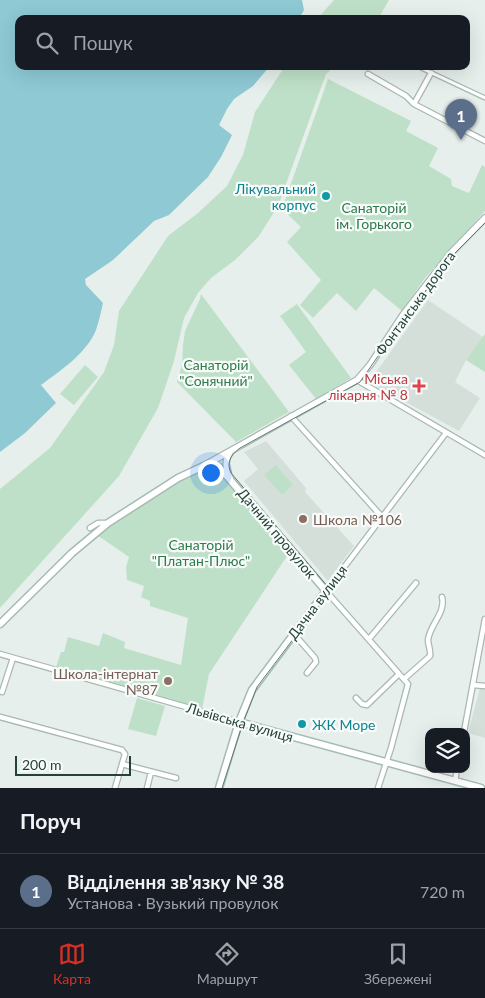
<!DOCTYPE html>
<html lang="uk">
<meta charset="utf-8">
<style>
:root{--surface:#171b24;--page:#242831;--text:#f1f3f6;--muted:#9ea1a6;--line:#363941;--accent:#d93025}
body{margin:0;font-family:Lato,sans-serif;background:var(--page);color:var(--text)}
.controls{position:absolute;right:15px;bottom:15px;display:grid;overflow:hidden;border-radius:10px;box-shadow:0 5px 20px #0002}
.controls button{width:45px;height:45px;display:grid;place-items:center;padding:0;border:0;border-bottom:1px solid var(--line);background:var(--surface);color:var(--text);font:25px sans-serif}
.scale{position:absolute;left:15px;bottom:12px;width:116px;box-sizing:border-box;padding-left:5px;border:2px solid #24423a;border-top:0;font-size:14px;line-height:18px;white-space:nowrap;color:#24423a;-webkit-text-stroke:4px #f7fbf9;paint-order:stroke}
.you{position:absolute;left:210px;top:472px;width:18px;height:18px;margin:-12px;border:4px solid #fff;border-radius:50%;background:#1a73e8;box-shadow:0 0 0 8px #1a73e833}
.badge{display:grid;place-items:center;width:32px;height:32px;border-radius:50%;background:var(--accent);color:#fff;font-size:16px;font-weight:700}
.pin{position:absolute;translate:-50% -41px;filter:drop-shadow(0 1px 2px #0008)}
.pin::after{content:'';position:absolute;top:26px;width:18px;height:15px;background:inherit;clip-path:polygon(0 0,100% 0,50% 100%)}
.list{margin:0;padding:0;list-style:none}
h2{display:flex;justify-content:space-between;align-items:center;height:65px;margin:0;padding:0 20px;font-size:21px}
h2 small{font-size:16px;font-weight:400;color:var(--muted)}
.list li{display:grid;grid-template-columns:32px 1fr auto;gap:15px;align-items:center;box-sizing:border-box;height:75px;padding:0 20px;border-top:1px solid var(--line)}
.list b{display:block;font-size:19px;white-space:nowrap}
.list p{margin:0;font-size:16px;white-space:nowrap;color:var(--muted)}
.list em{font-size:16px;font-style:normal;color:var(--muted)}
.icon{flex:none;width:28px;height:28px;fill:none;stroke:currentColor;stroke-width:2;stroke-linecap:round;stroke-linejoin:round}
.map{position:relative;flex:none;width:485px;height:788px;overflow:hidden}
.search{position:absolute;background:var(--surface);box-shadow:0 5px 20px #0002;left:15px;right:15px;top:15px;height:55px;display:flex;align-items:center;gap:12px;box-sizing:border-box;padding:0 18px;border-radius:10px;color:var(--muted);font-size:19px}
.sheet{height:140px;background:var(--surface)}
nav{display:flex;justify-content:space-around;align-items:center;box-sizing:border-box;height:70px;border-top:1px solid var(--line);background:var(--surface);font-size:14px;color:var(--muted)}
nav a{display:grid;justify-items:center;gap:2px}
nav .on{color:var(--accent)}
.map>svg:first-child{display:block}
</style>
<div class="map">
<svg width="485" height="788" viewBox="0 0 485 788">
<rect width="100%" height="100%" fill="#e6efeb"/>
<path fill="#d4dfda" d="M428,300L483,337L466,360L455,382L480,398L459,431L369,382Z
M266,441L306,488L305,492L354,546L328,581L244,481L258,469L244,452Z
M480,688H485V738L468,733Z"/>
<path fill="#bfe0c8" d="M334,0H389L378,19H317Z
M285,66H335L326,74L278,206L259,236L235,260L211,278L198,293L184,318L174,361L158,408L119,476L0,608V489L50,448L104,372L114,345L119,311L168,236L198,213L227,186L243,155L255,112Z
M328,79L411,121L406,131L438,148L429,166L451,179L452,186L469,193L482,165L485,167V211L425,278L402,311L374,288L356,311L337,293L313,318L300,305L321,280L287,242L301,227L282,209Z
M201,294L289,412L236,442L177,382L182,365L183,345L185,331L200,299Z
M297,304L351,378L316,399L289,365L306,352L280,316Z
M485,334V372L466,360Z
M85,365L98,377L74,405L60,394Z
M210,465L216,467L289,553L209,674L202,709L56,667L61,652H64L68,637L99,646L103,633L125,642L124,648L181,665L188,618L150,606V601L141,597L144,586L127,580L126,567L129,557L97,535L102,531L177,482Z
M276,465L293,485L282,495L264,475Z
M137,698L165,706L156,736L128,729Z"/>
<path fill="#8ec9d4" d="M0,0H302L304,10L299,19H19V66H270L253,86L234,99L227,109L219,125L232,135L221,157L208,177L169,215L154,221L113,260L85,279L86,285L103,303C101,312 99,321 96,330C86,354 61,370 41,385L56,403L25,433L0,452Z"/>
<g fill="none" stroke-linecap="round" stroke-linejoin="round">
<defs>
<path id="pedestrian" d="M417,66L485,98"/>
<path id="minor" d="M368,74L406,96L414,104L485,141
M414,104L431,73
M357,380L485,455
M291,416L383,518
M90,528L98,523H108
M294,634L315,658L316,662L307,673
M369,639L416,583
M0,654L239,722
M404,679L430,656C431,650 428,645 428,640C430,624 446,613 442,597
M473,685L485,686
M2,692L13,658
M356,698L362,704L367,705L399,674
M0,717L122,750L125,754L115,788
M464,732L485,619
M122,764L176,778
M455,781L457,769
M147,788L151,772
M378,788L391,748L408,684L326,591L446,433"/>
<path id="tertiary" d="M207,464L357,380L370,365L403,315L451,253L485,218
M230,478C226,468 224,461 230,452"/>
<path id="secondary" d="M0,624L72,553L108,523L178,478L210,463L219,467L326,591L252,690L239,722L219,788
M239,722L481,788"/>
</defs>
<use href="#pedestrian" stroke="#a8b8b2" stroke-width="5.5"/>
<use href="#minor" stroke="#a8b8b2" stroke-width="7"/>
<use href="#tertiary" stroke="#a8b8b2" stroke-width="8"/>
<use href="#secondary" stroke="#a4bbb3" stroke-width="9"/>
<use href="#pedestrian" stroke="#fff" stroke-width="3"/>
<use href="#minor" stroke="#fff" stroke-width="4.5"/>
<use href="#tertiary" stroke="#fff" stroke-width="5.5"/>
<use href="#secondary" stroke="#fff" stroke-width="6"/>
<path stroke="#5f7d75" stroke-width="1" d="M222,788L243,723L257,687L328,593L329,588L231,473C226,462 231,455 240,448L360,382L404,319L453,255L485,223"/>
</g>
<g fill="#0f9aa8" stroke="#f7fbf9" stroke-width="2">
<circle cx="326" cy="196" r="5"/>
<circle cx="302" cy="724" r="5"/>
</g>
<path fill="#e0444e" stroke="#f7fbf9" stroke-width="2" d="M416.5 378.5h5v5h5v5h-5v5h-5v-5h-5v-5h5z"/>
<g fill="#8d6e63" stroke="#f7fbf9" stroke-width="2">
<circle cx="303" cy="519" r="5"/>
<circle cx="168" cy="681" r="5"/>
</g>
<g text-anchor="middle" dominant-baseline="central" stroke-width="4.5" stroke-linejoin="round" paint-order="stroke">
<g font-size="14" fill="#0d838f" stroke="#f7fbf9" text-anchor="end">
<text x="316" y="188">Лікувальний<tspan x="316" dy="16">корпус</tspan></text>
<text x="312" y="724" text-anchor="start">ЖК Море</text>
</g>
<g font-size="14" fill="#2d7a4b" stroke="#f7fbf9">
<text x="374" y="207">Cанаторій<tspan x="374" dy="16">ім. Горького</tspan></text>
<text x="216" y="364">Санаторій<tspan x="216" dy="16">"Сонячний"</tspan></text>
<text x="201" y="544">Санаторій<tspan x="201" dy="16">"Платан-Плюс"</tspan></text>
</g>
<g font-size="14" fill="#24423a" stroke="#f7fbf9">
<text transform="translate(415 303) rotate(-54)">Фонтанська дорога</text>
<text transform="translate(277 533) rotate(50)">Дачний провулок</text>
<text transform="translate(317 602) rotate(-53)">Дачна вулиця</text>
<text transform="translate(240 722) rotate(16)">Львівська вулиця</text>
</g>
<g font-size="14" fill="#be3a42" stroke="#f7fbf9" text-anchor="end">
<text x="408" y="378">Міська<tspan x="408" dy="16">лікарня № 8</tspan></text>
</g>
<g font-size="14" fill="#785e54" stroke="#f7fbf9" text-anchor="start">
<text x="313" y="519">Школа №106</text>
<text x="158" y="673" text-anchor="end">Школа-інтернат<tspan x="158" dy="16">№87</tspan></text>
</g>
</g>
</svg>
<div class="controls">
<button><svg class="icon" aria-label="layers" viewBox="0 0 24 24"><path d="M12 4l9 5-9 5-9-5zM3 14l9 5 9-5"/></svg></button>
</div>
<div class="scale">200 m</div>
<div class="you"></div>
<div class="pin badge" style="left:461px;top:140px;background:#5c6f8a">1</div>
<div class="search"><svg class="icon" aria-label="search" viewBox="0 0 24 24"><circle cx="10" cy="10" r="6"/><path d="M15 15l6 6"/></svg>Пошук</div>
</div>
<section class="sheet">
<h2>Поруч<small></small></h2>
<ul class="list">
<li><span class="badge" style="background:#5c6f8a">1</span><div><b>Відділення зв'язку № 38</b><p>Установа · Вузький провулок</p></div><em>720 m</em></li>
</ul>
</section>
<nav>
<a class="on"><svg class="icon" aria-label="map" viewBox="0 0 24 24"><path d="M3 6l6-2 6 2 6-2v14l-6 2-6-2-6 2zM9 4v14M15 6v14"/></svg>Карта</a>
<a><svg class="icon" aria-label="directions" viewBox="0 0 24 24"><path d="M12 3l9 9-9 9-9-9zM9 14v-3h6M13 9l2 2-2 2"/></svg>Маршрут</a>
<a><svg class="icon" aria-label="saved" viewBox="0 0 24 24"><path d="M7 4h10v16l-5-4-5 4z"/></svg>Збережені</a>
</nav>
